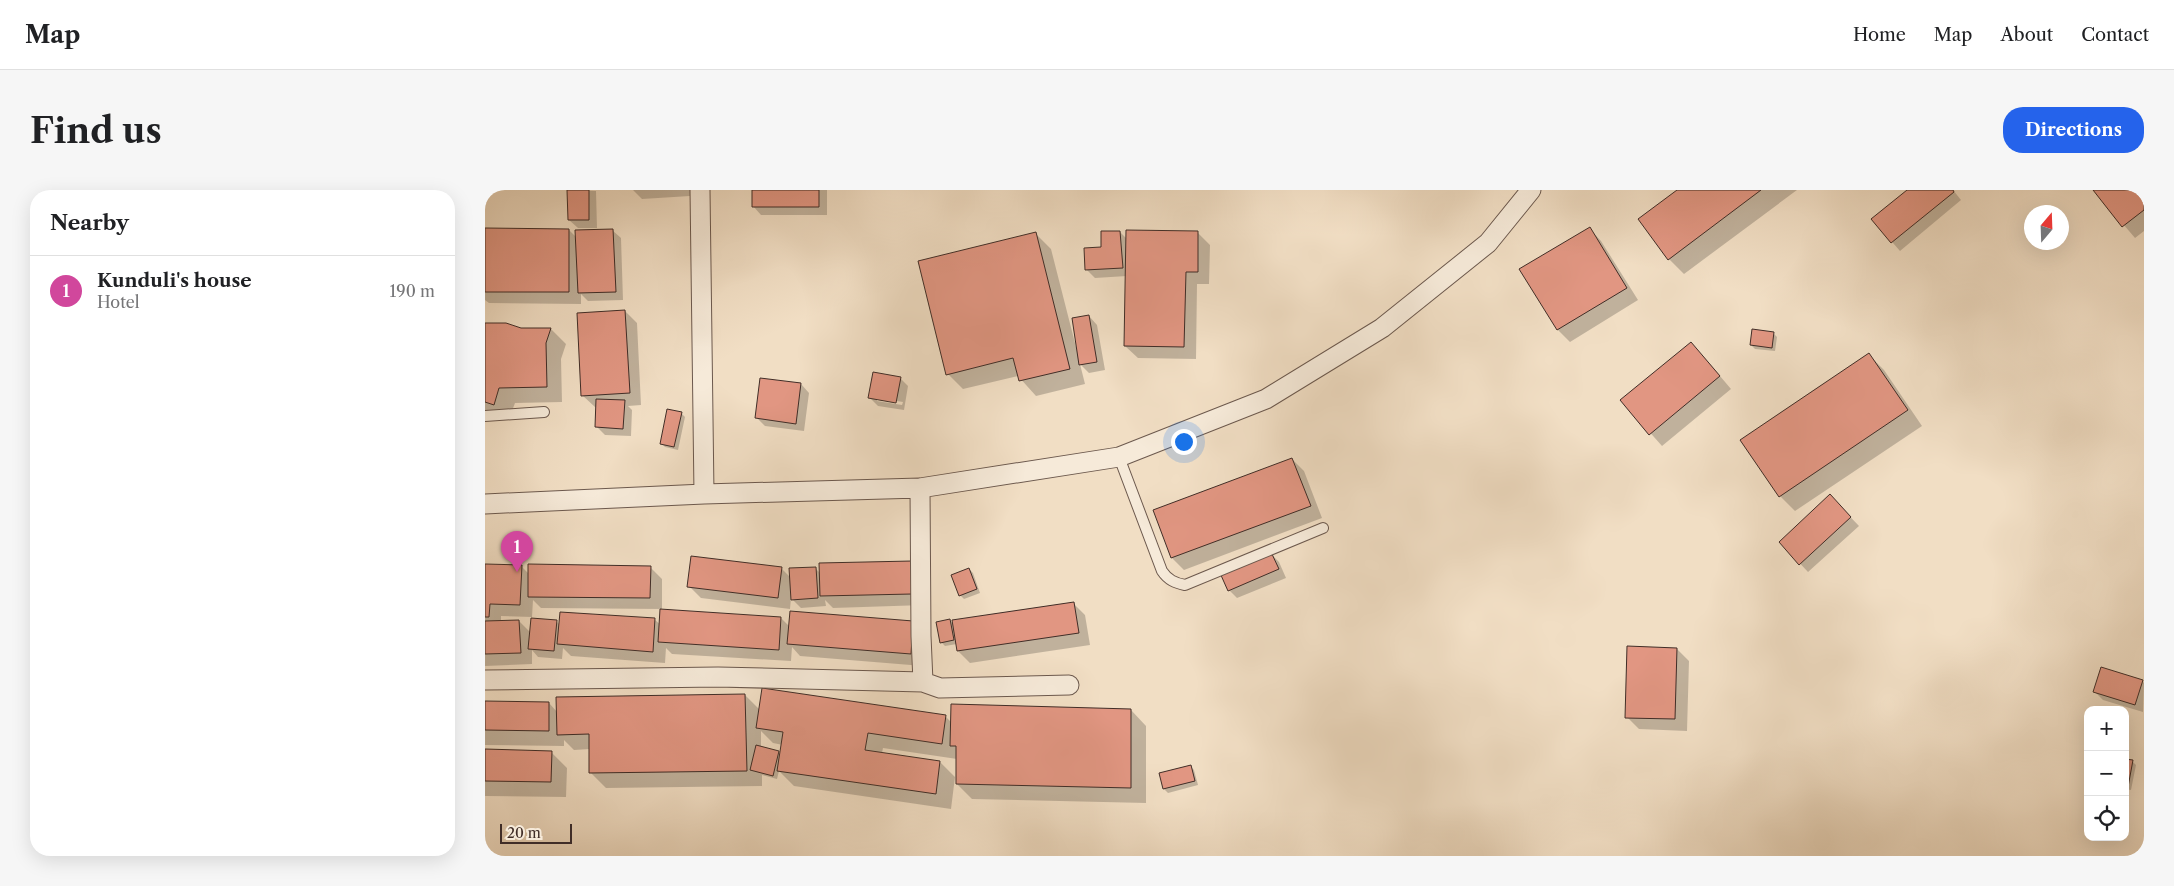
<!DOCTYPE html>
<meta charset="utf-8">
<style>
:root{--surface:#fff;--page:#f6f6f6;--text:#202124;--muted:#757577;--line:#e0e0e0;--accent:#2563eb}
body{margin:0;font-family:"Libre Caslon Text",serif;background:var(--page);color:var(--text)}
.controls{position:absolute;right:15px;bottom:15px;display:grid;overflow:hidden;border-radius:10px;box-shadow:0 5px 20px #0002}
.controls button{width:45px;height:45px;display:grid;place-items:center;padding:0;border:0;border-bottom:1px solid var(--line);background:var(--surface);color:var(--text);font:25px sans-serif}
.compass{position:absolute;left:1539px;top:15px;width:45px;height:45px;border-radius:50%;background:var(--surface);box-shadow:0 5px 20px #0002;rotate:19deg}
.scale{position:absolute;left:15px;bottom:12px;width:72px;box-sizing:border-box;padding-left:5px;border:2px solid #402d27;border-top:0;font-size:14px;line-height:18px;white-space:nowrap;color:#402d27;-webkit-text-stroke:4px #f6ead9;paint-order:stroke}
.you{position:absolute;left:698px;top:251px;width:18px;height:18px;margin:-12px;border:4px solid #fff;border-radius:50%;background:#1a73e8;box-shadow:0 0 0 8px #1a73e833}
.badge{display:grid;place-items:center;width:32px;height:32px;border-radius:50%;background:var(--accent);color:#fff;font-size:16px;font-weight:700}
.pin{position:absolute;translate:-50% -41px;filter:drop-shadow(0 1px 2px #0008)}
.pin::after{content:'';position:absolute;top:26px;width:18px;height:15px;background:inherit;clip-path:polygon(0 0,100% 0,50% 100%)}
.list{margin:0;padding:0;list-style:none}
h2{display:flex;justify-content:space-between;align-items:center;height:65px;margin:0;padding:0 20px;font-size:21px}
h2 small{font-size:16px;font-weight:400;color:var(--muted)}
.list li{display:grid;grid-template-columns:32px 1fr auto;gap:15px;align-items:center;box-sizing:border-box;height:70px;padding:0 20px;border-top:1px solid var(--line)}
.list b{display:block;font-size:19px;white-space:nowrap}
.list p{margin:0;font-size:16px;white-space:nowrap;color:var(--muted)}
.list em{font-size:16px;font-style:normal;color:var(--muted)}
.icon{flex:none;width:28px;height:28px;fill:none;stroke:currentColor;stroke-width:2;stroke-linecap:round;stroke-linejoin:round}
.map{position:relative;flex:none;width:1659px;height:666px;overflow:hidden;border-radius:20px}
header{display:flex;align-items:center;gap:30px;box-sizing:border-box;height:70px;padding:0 25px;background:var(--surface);border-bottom:1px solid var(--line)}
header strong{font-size:24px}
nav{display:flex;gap:28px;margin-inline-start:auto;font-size:18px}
.intro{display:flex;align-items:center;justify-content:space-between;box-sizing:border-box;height:120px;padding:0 30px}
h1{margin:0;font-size:35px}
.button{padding:12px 22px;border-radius:20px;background:var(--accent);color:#fff;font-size:18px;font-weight:700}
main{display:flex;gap:30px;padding:0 30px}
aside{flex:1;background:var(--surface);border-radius:20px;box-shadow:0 5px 20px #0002}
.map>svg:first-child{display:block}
</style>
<header>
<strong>Map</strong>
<nav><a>Home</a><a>Map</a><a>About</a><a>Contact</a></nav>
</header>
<div class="intro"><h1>Find us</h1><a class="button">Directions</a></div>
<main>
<aside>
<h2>Nearby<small></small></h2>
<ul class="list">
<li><span class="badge" style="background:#d1479c">1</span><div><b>Kunduli's house</b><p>Hotel</p></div><em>190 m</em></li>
</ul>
</aside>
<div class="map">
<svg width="1659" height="666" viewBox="0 0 1659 666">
<rect width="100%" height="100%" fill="#f1dec4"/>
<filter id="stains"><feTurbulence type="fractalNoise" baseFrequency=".004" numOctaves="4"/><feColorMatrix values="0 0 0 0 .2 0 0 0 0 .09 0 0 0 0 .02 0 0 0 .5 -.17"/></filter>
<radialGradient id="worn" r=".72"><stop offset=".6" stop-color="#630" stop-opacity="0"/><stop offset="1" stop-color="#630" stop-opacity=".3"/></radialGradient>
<path fill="#0003" fill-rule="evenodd" d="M84,0L111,1L112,38H93L84,30Z
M148,0H205V6L157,9Z
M268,0H342V25H276L268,16Z
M1194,0H1312L1199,84L1184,69Z
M1424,0H1468L1476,10L1415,61L1388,30Z
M1609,0H1659V41L1650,48Z
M1104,38L1116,51L1153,110L1085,152L1073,140L1036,80Z
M0,39L84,40L92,48L127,40L136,48L138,110L103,111L96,104V114L4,113L0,110Z
M635,42L642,49L713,43L725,55L724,94H712L711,169L653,168L640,156L642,86L610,88L601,79Z
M551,44L566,59L591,157L593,156L604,126L612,135L620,180L604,183L595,174L600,194L551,206L533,186L478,199L463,184Z
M140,121L152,133L156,215L143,216L147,220L146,246L120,245L112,237V217H110L97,205Z
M0,135L36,140L66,139L81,154L76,169L77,212L30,213L24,229L0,221Z
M1288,143L1292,147L1290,161L1270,159L1266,155Z
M1383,164L1399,180L1437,236L1310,321L1295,306Z
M1218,166L1246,199L1177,256L1137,211Z
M415,188L423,196L419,220L393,216L385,208ZM392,208L418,212L417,215L392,211Z
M316,194L324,203L319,241L280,236L272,228Z
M196,223L200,227L193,260L180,257L176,253Z
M807,269L819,281L837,328L699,380L687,368Z
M1353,314L1374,336L1323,382L1295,352Z
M786,364L794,372L801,388L752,408L744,400Z
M426,372L439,415L348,418L340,410L341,416L316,418L306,408L305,419L216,408L204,396L296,378L306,388L330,378L335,383Z
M0,375L36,376L44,384L165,377L177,389V420L296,428L305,437L428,432L438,476L315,466L307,457L306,471L187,464L181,458L180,473L86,466L78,458L77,469L53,467L47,460V474L0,476ZM48,410L56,418L177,419L176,435L170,430L76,423L75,435L72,432L46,443L34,431L16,432V426L47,427Z
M484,379L488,383L495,403L479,409L475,405Z
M588,413L600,425L605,455L485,473L473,461L472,454L460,456L456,452L465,430L469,435Z
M1192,459L1204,471L1202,541L1154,539L1142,527Z
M1657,491L1659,493L1658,522L1618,510L1609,501Z
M260,505L275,520L460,526L467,533L646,520L661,536V613L487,609L472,594V569L398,558L397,563L455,572L470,587L466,619L309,596L294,581L292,589L277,585V596L121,598L106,583L105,559L89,560L79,550V556L0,555V512L64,513L73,523ZM276,541L288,553L298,555L296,565L276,558Z
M0,561L66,562L82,578L81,607L0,606Z
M1640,570L1647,571L1651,575L1646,600L1640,599Z
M705,576L709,580L713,595L683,603L679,599L675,584Z"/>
<path fill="#e19682" stroke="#402d27" d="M82,0H104V30H83Z
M267,0H334V17H267Z
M1192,0H1276L1183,70L1153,29Z
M1422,0H1468L1469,2L1406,53L1386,29Z
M1608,0H1659V20L1637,37Z
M1105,37L1142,98L1072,140L1034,79Z
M0,38L84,39V102H0Z
M128,39L131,102L93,103L90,40Z
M641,40L713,41V82H701L699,157L639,156Z
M616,41H635L638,78L600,80L599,58L616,57Z
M551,42L585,179L534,191L528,168L461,185L433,71Z
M140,120L145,203L96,206L92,123Z
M604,125L612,172L594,175L587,128Z
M0,133H21L36,138H66L61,153L62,197L14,198L9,215L0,212Z
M1267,139L1289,142L1287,158L1265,155Z
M1206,152L1235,186L1164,245L1135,210Z
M1384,163L1423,220L1294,307L1255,250Z
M388,182L416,187L411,213L383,208Z
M275,188L316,193L311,234L270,228Z
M111,209L140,210L138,239L110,237Z
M182,219L197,222L189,257L175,254Z
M807,268L826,316L686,368L668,320Z
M1345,304L1366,327L1314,375L1294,352Z
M786,362L794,379L743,401L735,383Z
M206,366L297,377L293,408L202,397Z
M427,371V404L335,406L334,373Z
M0,374L37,375L35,415L5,414L4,427H0Z
M43,374L166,376L165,408L43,407Z
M331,377L333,408L306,410L304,378Z
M484,378L492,399L474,406L466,385Z
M589,412L594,443L472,461L467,430Z
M175,419L296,427L294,460L173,452Z
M305,421L428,431L426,464L302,454Z
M75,422L170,428L168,462L72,454Z
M46,428L72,430L69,461L43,459Z
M465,429L469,450L455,453L451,432Z
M34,430L36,463L0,464V431Z
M1142,456L1192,458L1190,529L1140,528Z
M1616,477L1658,490L1650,515L1608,502Z
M277,498L461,525L457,554L383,543L380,560L455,571L451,604L292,581L298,542L271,538Z
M260,504L262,581L104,583V544L72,545L71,507Z
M0,511L64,512V541L0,540Z
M466,514L646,519V598L471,594V556H465Z
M271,555L294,561L288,586L265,580Z
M0,559L67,561L66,592L0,591Z
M1640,569L1648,570L1643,597H1640Z
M706,575L710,591L678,599L674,583Z"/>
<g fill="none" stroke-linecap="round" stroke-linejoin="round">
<defs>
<path id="service" d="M0,226L59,222
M634,267L677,381C683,390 690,393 700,395L838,338"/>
<path id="minor" d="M215,0L219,304
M435,298L436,446L438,492
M0,314L219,304L435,298L634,267L781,209L897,138L1003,53L1046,0
M0,490L233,487L438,492L455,498L584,495"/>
</defs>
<use href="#service" stroke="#6c594e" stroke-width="12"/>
<use href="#minor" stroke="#6c594e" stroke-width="21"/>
<use href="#service" stroke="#f6ead9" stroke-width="10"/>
<use href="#minor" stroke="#f6ead9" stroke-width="19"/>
</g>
<rect width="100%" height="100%" filter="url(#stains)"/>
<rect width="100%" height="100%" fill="url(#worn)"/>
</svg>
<div class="controls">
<button>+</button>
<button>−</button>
<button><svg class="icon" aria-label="locate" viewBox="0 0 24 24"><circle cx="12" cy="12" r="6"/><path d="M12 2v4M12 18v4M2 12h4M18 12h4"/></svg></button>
</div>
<svg class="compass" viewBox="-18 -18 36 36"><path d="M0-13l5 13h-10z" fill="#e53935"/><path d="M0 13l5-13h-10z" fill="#757577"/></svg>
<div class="scale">20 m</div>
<div class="you"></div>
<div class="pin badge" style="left:32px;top:382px;background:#d1479c">1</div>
</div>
</main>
